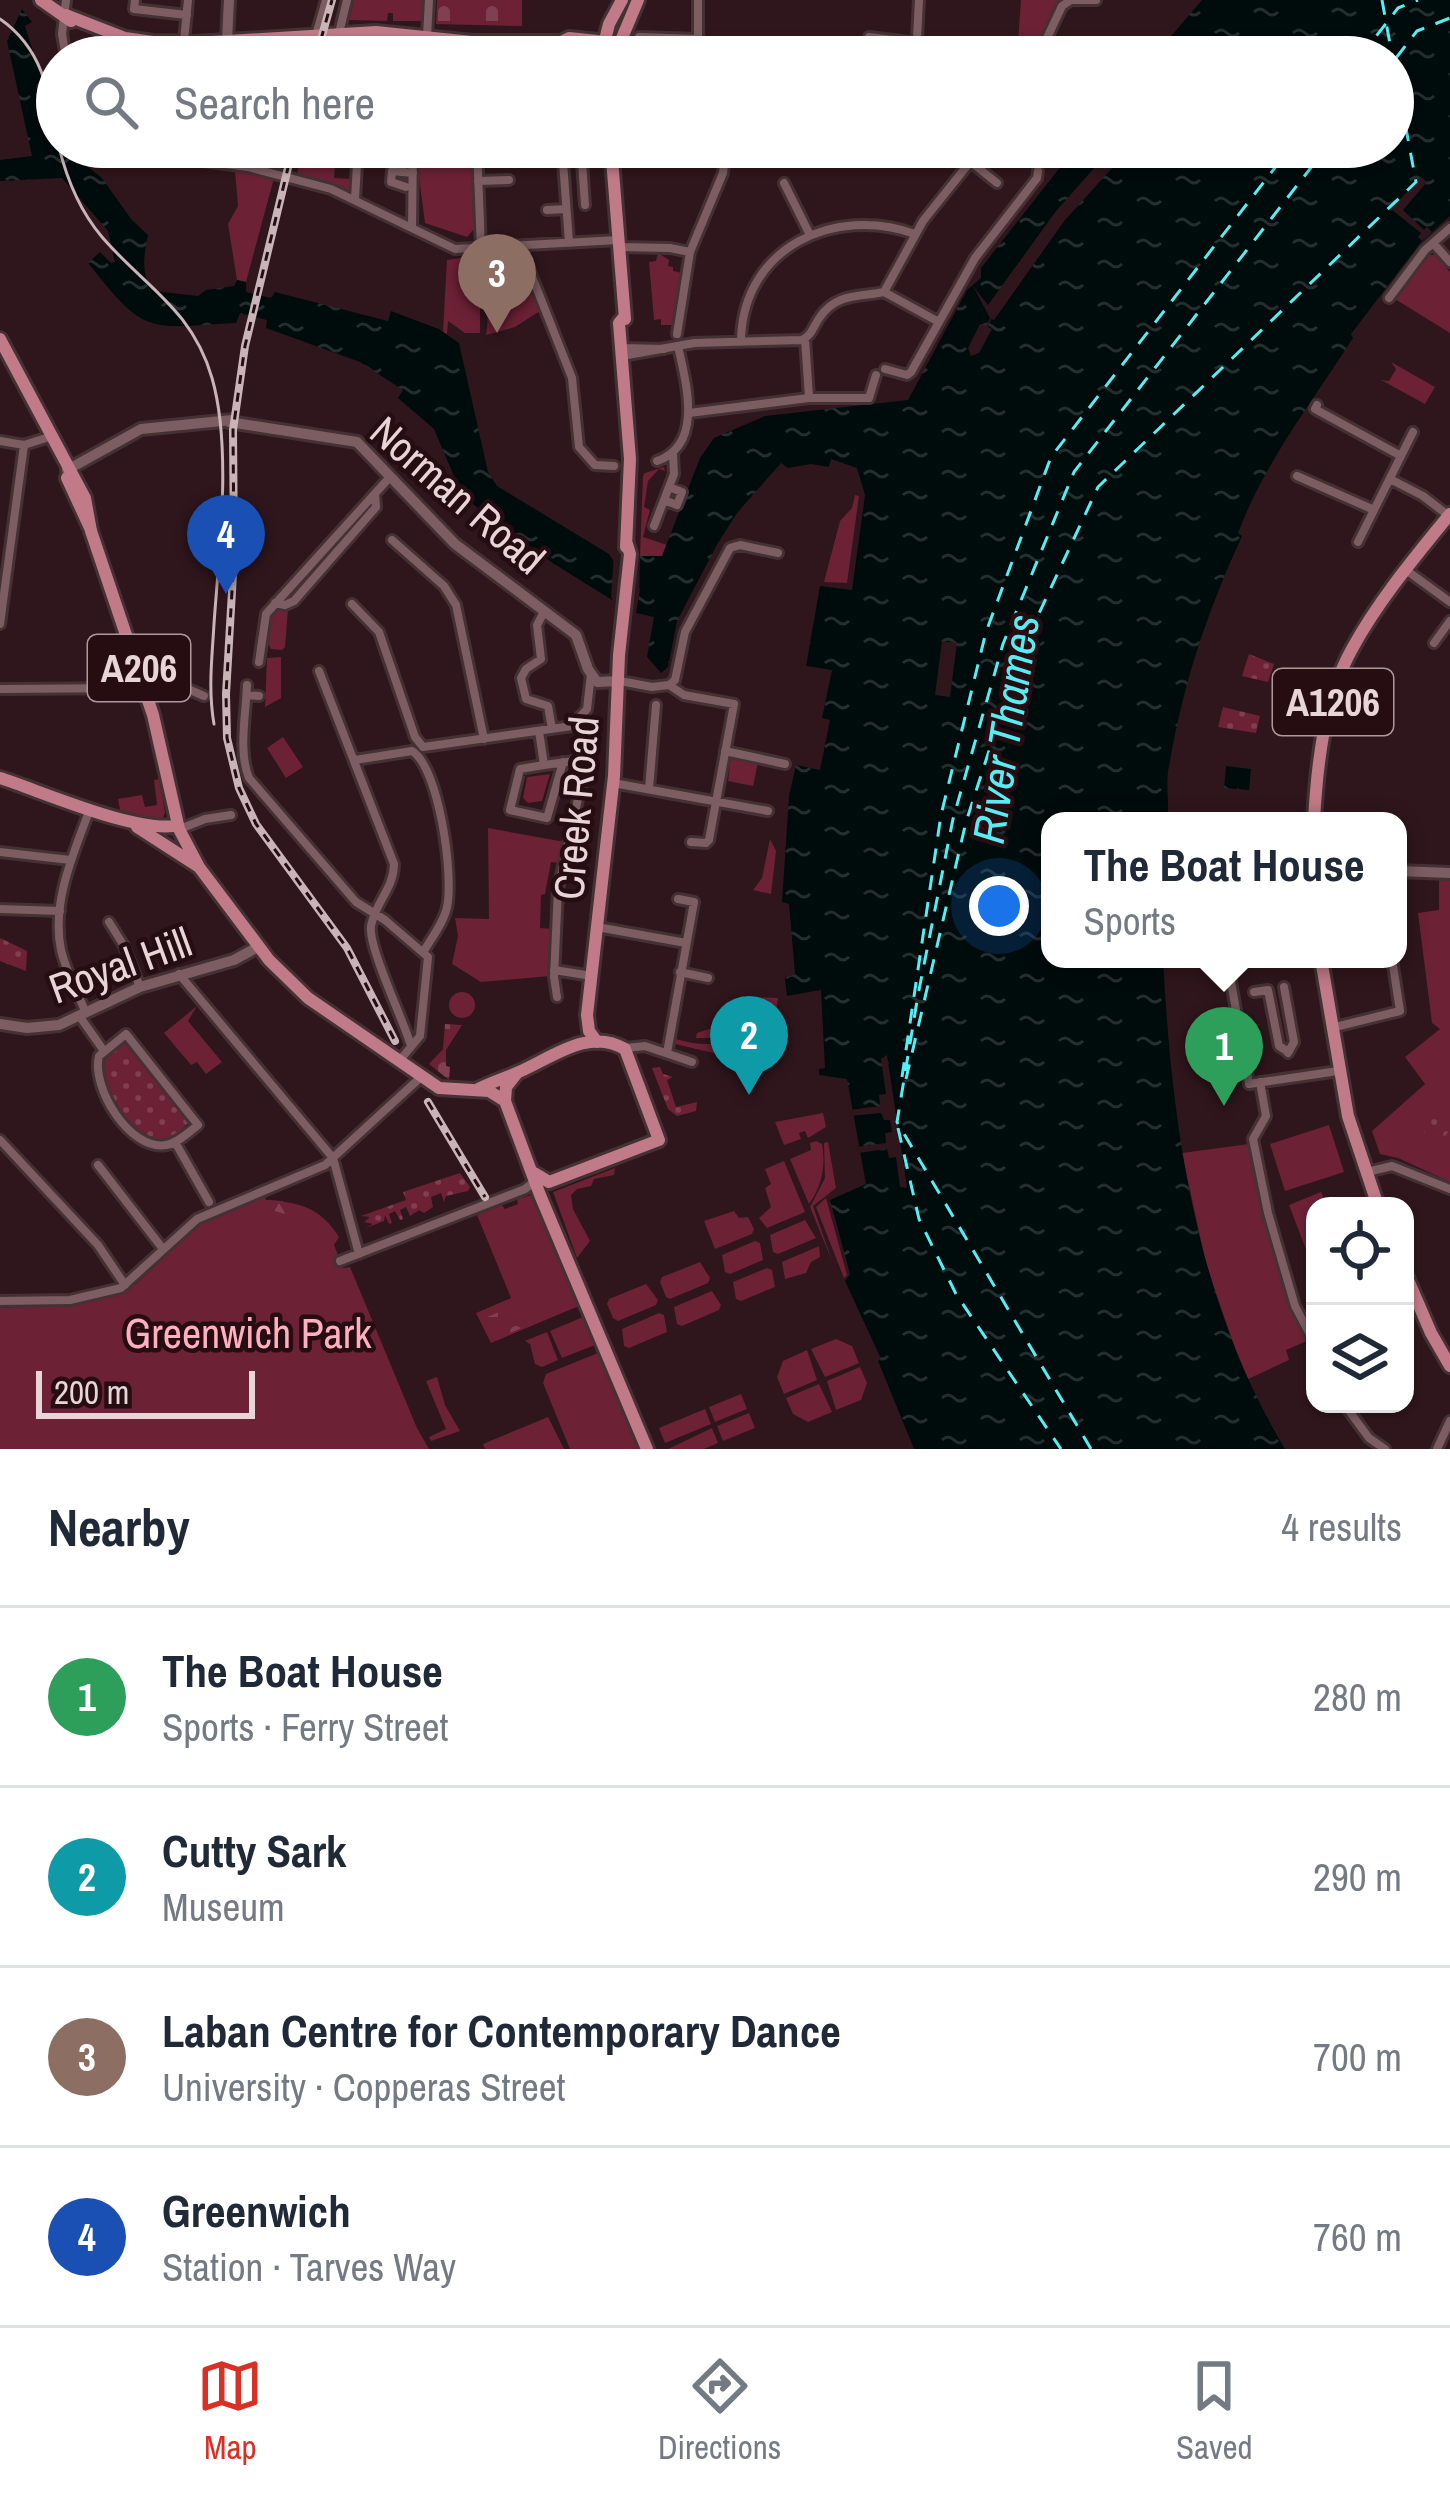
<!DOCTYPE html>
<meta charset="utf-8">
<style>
:root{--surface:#fff;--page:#f2f2f3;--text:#1f2937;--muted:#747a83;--line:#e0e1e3;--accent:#d93025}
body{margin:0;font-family:"Archivo Narrow",sans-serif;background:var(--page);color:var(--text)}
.controls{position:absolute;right:36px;bottom:36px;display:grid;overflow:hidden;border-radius:24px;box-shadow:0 3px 9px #0004}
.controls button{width:108px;height:108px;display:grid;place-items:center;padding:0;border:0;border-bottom:3px solid var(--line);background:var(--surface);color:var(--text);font:60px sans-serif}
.scale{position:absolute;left:36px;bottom:30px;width:219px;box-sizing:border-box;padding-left:12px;border:6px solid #e8d5d8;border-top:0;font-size:33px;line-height:42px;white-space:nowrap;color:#e8d5d8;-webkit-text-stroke:9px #250d12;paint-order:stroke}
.you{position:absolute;left:999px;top:906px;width:42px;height:42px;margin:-30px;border:9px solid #fff;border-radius:50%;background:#1a73e8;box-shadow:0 0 0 18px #1a73e833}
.badge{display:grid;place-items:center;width:78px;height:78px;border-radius:50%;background:var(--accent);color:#fff;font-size:39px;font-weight:700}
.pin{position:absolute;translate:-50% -99px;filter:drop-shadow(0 3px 6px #0008)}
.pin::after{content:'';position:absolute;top:63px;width:42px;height:36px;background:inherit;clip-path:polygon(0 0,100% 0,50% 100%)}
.popup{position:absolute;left:1041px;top:812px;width:366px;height:156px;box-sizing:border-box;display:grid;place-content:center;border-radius:24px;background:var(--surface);filter:drop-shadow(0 3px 9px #0005);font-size:39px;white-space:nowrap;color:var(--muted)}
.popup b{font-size:45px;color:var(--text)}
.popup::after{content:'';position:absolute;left:50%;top:100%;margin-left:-24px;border:24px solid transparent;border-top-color:var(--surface)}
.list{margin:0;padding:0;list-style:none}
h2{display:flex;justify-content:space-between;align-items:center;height:156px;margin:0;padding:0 48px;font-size:51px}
h2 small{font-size:39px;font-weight:400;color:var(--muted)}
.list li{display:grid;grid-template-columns:78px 1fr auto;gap:36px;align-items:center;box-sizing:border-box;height:180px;padding:0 48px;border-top:3px solid var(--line)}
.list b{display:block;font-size:45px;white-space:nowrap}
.list p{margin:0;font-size:39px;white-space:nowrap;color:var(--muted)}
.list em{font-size:39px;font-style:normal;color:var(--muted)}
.icon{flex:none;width:66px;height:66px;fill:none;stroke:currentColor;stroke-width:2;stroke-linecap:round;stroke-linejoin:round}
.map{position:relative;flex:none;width:1450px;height:1449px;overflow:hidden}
.search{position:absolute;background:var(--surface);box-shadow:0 3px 9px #0004;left:36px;right:36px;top:36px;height:132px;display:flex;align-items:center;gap:30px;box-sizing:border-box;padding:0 42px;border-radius:66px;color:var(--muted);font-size:45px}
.sheet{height:876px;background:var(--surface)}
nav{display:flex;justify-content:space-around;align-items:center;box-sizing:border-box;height:168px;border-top:3px solid var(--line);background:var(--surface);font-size:33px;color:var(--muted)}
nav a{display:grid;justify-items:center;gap:6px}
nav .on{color:var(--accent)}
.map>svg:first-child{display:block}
</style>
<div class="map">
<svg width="1450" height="1449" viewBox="0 0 1450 1449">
<defs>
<pattern id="forest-firs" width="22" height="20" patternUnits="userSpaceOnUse" patternTransform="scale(3)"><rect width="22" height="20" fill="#6c2135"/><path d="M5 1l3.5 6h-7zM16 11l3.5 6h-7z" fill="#814052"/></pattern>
<pattern id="cemetery-stones" width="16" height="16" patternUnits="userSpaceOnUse" patternTransform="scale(3)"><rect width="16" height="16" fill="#6c2135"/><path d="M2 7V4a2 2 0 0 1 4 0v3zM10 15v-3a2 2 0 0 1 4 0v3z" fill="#814052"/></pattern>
<pattern id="garden-dots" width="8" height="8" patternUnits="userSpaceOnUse" patternTransform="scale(3)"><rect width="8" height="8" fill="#6c2135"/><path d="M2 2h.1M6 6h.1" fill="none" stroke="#814052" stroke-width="1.8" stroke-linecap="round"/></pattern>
<pattern id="water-ripples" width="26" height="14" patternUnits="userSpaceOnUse" patternTransform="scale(3)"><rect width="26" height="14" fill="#000b0c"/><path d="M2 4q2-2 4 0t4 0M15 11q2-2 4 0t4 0" fill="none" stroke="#252e2f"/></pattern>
</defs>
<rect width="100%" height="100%" fill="#2f161c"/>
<path fill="#6c2135" d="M354,0H423L422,21H393V13H388L387,21L349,20Z
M1021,0H1059L1034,48L1018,42Z
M304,147H336L334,178L353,179L350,194L297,173Z
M415,147H472L475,228L467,237L425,223Z
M1020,147H1073L1051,167Z
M235,171L274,178L246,282L237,280L228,224L238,206Z
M658,253L669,260L668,266L673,267V271L682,273L674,325H661V319L654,320L649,262L656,261Z
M480,255V333H465L448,321L447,334L443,332L447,260Z
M1429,255H1435L1450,272V333L1395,299Z
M514,272L521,283L528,280L540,311L515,327L486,335C490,314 484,297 487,276Z
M1391,362L1435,387L1425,404L1381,380L1389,381L1396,369Z
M664,467L665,471L659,469L648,481L644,507L650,510L643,537L667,545L662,556H640L643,476L645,473Z
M855,495L859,496L847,583L824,582L840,521L852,508Z
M288,609L285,647L282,650L271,649C263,637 267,622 277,610Z
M281,657V698L265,707L267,658Z
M283,737L303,767L286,778L267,748Z
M731,756L758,762L753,786L728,781Z
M550,774L542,801L528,803L523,798L527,777Z
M160,779L165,813L161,821L120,810L118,799L142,795L145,807L157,805L154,780Z
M488,828L565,842L560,863L551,862L545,894L541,895L540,928L553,929L550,976L481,982L452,964L458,936L455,918L489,919Z
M770,839L776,851L771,894L753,890L762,878Z
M1439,880H1450V1182L1398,1158L1380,1154L1372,1131L1425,1084L1405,1057L1440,1029L1432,1023L1418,913L1439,910Z
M449 1005a13 13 0 1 1 26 0a13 13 0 1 1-26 0Z
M755,997L778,998L775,1020L764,1024L763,1032L718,1054L675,1044L676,1039C704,1048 722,1044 749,1035L748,1029L719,1038H696L697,1033L752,1015Z
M197,1006L188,1021L222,1062L206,1074L197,1062L191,1065L164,1033Z
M823,1113L826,1127L808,1138L805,1131L799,1133L801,1139L784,1145L775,1122Z
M1329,1125L1344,1172L1285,1191L1270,1144Z
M816,1141L822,1144C826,1166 822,1186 809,1204L790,1159L811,1150L810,1143Z
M828,1142L836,1188L813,1206L832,1261L810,1207L825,1178L824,1143Z
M1249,1144C1262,1211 1276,1280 1307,1341L1286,1350L1289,1360L1246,1380L1206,1264L1182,1153Z
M784,1161L805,1212L767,1228L759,1218L771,1207L765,1188L771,1184L765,1169Z
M615,1168L614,1175L594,1179L591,1186L577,1189L571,1195L573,1209L590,1241L577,1258L553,1192Z
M1321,1192L1327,1206H1315V1249L1307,1252L1289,1205Z
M264,1195L266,1200C300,1202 321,1208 339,1237L334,1245L343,1268L350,1267L417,1428L429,1449H0V1308L83,1303L114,1296L136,1284L206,1218Z
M532,1195L579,1306L491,1343L476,1313L511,1298L477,1215L502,1205L505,1209L518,1204L517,1199Z
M826,1198L847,1275L844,1278L816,1207Z
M734,1211L739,1218L748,1217L754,1229L752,1234L715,1249L704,1221Z
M805,1220L816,1238L778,1254L773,1252L770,1235Z
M755,1241L760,1243L763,1260L730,1274L725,1272L722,1255Z
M819,1246L820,1257L811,1262L806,1273L785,1279L782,1262Z
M700,1262L710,1278L708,1283L670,1299L666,1297L660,1282L662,1277Z
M767,1268L772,1270L775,1287L741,1301L736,1299L733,1282Z
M646,1284L658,1300L656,1305L618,1321L613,1318L607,1304L609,1299Z
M712,1291L721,1305L719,1310L682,1326L677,1324L674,1307Z
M659,1313L664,1315L667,1332L629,1348L624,1346L622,1329Z
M583,1317L595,1345L562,1358L550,1331Z
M547,1332L558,1360L542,1367L535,1364L530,1344L525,1341Z
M836,1339L852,1346L859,1363L825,1377L811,1349Z
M807,1350L817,1380L784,1394L777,1377L783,1361Z
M598,1353L638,1449H570L543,1383L546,1374Z
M860,1367L867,1383L861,1400L836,1410L827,1381Z
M437,1377L445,1405L460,1431L431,1441L429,1437L446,1429L426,1381Z
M819,1384L832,1412L808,1422L793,1414L786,1398Z
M741,1394L747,1409L715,1422L709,1407Z
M705,1409L711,1424L665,1443L659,1428Z
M749,1413L755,1428L723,1441L717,1426Z
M548,1417L564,1449H485L483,1444Z
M712,1428L718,1443L704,1449H668Z"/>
<path fill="url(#forest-firs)" d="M264,1195L266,1200L283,1201L285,1214L261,1207L254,1223L223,1212Z"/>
<path fill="url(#cemetery-stones)" d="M437,0H522V26L436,24Z
M445,1024L462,1025L446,1050V1066L450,1067L449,1080L429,1064L443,1049Z
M522,1303L531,1324L491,1341L482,1319Z"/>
<path fill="url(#garden-dots)" d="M1249,654L1274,664L1268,682L1242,676Z
M1223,707L1260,716L1256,733L1218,727Z
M0,938L27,951L26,971L0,961Z
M123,1043H128L189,1122L170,1141C131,1145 101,1094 102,1060Z
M660,1067L663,1074L673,1077L667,1080L676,1107L697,1102L696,1111L677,1116L668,1109L652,1068Z
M1422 1125a14 14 0 1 1 28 0a14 14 0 1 1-28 0Z
M460,1173L470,1187L468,1191L446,1196L444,1202L441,1193L431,1197L433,1207L424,1213L419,1210L410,1216L406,1207L400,1210L403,1219L400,1220L395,1211L389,1214L392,1223L389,1224L385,1215L384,1221L366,1228L373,1224L364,1222L370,1217L361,1216L406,1200L403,1192Z"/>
<path fill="url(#water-ripples)" d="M1202,0H1450V216L1422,241L1351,334L1353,338C1312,402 1265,462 1238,533L1242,536C1207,613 1184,680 1169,766C1165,785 1170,803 1167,821H1050V959H1163C1172,1129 1196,1301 1285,1449H914L878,1361L881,1359L845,1281L850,1274L830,1200L866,1184L847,1079L819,1075V1069L825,1068L821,990L787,996L785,978L795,974L789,904L782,902L789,796L796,765L820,770L830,720L822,718L832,670L806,666L820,586L852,590L865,495L857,468L831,459L829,467L811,464L788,468L781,463L737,513L718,543L677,621L668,667L661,673L647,657L654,617L636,613L640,588L613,586L612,600L551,562L474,505L453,474L434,429L398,398L403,390L360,362L266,328L267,320L240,313L236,323C146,328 146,336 88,263L100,252L111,263L115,262L108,231L62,178L0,181V160L32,156L7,41L22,9L32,22L25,26L42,79L36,85L40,102L48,104C46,127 43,142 65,156L70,153L102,178L131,219L148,235C144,254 140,276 154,291L198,296L206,290L234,286L237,280L246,282V292L271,298L275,292L388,321L391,311L439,329L459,343L488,472L497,486L609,554L614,562L640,563V556H662L700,458L714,438L765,416L908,400L967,290L981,278V268L1072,152L1070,147H1393V57H1147L1161,40L1166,42Z
M1226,766L1251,769L1249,790L1224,788Z"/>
<path fill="#2f161c" d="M1113,156L1114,166L1065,220L994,320L991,319L988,327L992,329L979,353L971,356L968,348L980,324L986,326L990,318L973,286L988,305L1056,211L1104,157Z
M1421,177L1427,182L1403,210L1424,230L1427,227L1432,232L1422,241L1418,237L1421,233L1391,209Z
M614,553L640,555L639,600L630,599L635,593L618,592V598H611Z
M942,641L957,643L950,697L935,695Z
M887,1055L907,1187L906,1188L900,1187L896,1157L889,1158L887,1149L858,1153L857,1147L886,1143L885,1133L892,1132L890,1120H884L881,1113L850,1116L849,1110L880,1106L879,1095L886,1094L881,1059Z"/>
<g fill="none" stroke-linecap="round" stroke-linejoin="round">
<path stroke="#56eef3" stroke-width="3" stroke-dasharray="15 12" stroke-linecap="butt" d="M1382,0L1392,55
M1360,57L1398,8L1418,0
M1396,58L1417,31L1450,18
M902,1077L941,815L986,632L1051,457L1291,147
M906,1079L966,822L1021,652L1098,487L1416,182L1393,59
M898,1128L919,1219L956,1294L1061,1449
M1091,1449L897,1122L918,995L953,819L1003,644L1074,472L1327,147"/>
<defs>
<path id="street" d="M135,0L134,9L187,15
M698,0V39
M1074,0H1096
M339,33L347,0
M316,35L326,0
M427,36L429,0
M639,37L698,39
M869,37L925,44
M698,39L719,52L741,57
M184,41L188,0
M66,57L62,34L66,0
M916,57L919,0
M1038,57L1062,6L1071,0
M97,147L248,167L331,189L455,249L618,240
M402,147V172L413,173
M477,147L481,249
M855,147L931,158
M971,162L997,183
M402,172L392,171L391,182L406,187
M478,181L509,180
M784,183L810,235
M355,199L358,147
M547,210L566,209
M412,226L413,147
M569,242L562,149L581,147L585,205
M1433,243L1450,262
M520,246L572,378L579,447L595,465L614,466
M620,247L670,248L690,252
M884,292L923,221L982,147
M884,292L937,321
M1389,298L1425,250L1450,228
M677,334L690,252L723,173L726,147
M805,339L809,397
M741,340C743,247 835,205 915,234
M621,348L664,349
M622,356L694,343L802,340C813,334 812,328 820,317C836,293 860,297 884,292
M885,369L907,375L911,372L975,258L1037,178L1038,171
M1317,405L1315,409L1401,456
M689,413L809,398H869L876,375
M0,441L24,445L49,437
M657,461C704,445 686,383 678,346
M1297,476L1374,510
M1390,479L1423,496L1449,516
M664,500L677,505L682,492L669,487
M654,526L674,474L673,454
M392,540L444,586L456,605L484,739
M1358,542L1413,432
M1406,570L1450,602
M275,603L285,605L294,601L376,507L375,494
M352,604L379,632L415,737L423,747L572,726L587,709L591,674
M544,612L537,625L541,659L526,669L521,678L526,699L548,706L552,729
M0,624L24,445
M1434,643L1450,621
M259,662L266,614L389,478
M319,671L394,864C394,888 375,903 371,926C368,947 403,1019 410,1043
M620,681L652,687L669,685
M247,685C246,714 238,752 249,778L356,902L385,920L428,957L420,1036L400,1060
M669,685L684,695L734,704L709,840L706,843L691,842
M669,685L675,680L685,632L730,548L740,545L778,553
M0,689L139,688L167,680L204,696
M247,695L259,696
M539,731L544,765L590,759
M725,751L785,764
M355,760L412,751C439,767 454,876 447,907C444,922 432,937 424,951
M544,765L520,769L510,810L547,818L563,762
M613,783L768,811
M649,789L656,705
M180,829L205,819L231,815
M0,852L70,860
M0,909L60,911
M109,922L124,946L140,987
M597,927L686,943
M1227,959L1249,1084L1338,1071
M554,970L592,976
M680,972L708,978
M179,974L333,1158L359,1254
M1284,987L1294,1042L1288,1053
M1254,992L1268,990L1279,1046L1287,1051
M557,997L554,977L558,889L592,736L580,719
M86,1013C77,992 66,971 61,950C51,903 74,852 90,809
M80,1017L104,1051
M1331,1028L1400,1011L1392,959
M126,1034L198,1125C189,1132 178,1143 166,1145C130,1151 91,1088 99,1056Z
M626,1048L645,1046L692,1062
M667,1053L694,902L678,899
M1260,1082L1266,1116L1253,1139L1268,1213L1295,1306L1315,1344
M0,1140L98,1245L125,1285
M175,1142L209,1202
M98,1165L163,1249
M1367,1172L1392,1166L1450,1189
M340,1261L525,1189L534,1182
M0,1301L70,1300L121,1288L197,1219L325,1165L421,1077
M1344,1404L1369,1438L1385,1449
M1437,1449L1450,1421"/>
<path id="secondary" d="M227,40L229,0
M229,422L357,442L455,544L576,635L588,669L597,682L620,681
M67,470L141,429L232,420
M1398,871L1450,873
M0,1024L27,1028L59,1025L140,987L234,960L258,947"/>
<path id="primary" d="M41,0L71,21
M66,15L125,38L153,42L195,43L376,32L472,42H561L567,47L616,52
M561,42L569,38L607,42
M601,56L609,24L622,0
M614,57L638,0
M611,147L625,319
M624,317L619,323L630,459L626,547
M0,339L85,498L91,531L153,715L179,829L199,867L269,960L308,998L439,1088L489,1091L505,1101
M67,478L91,530
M0,778C41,791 140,835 178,825
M1314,821C1317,765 1324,699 1352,649C1378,601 1415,557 1450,514
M137,827L199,867
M1321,959L1348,1116L1378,1206
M597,1042L589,1031L587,1015L614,776L619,655L630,554L627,544
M517,1073L506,1087L505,1101L540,1195L647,1449
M478,1089C490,1083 502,1079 514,1074C548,1061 587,1026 625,1049L659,1140L549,1182L534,1173
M1405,1273L1431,1333L1450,1366"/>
</defs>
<use href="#street" stroke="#443134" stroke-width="14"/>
<use href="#secondary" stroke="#443134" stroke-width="16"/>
<use href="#primary" stroke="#443134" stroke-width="18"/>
<use href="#street" stroke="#7c5d62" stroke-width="8"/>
<use href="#secondary" stroke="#7c5d62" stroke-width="10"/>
<use href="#primary" stroke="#c17a88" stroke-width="12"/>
<path stroke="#c9b5b8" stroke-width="3" d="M0,19C42,48 49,91 57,138
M59,147C67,180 80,211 102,237C145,287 192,309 212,378C232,447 219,552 214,624C212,658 208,690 214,724"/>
<defs>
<path id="rail" d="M316,57L332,0
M293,147L245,346L233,430L234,557L226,694L227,738L239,788L256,824L347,948L395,1041
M428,1102L485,1197"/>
</defs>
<use href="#rail" stroke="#c9b5b8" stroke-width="8"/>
<use href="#rail" stroke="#250d12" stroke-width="3" stroke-dasharray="9" stroke-linecap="butt"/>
</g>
<g text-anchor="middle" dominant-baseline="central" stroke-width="9" stroke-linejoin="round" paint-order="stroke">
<g fill="#250d12" stroke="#ae999d" stroke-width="3">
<rect x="88" y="635" width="102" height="66" rx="9"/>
<rect x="1273" y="669" width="120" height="66" rx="9"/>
</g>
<g font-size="39" font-weight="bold" fill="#e8d5d8">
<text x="139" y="668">A206</text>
<text x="1333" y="702">A1206</text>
</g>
<g font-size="42" fill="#e8d5d8" stroke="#250d12">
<text transform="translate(458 495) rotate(41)">Norman Road</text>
<text transform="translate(576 808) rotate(-85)">Creek Road</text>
<text transform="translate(120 965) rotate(-20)">Royal Hill</text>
</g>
<g font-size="42" fill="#ffafbd" stroke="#250d12">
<text x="248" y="1333">Greenwich Park</text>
</g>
<g font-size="45" font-style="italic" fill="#56eef3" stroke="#250d12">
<text transform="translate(1005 729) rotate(-81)">River Thames</text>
</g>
</g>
</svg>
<div class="controls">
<button><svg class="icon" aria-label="locate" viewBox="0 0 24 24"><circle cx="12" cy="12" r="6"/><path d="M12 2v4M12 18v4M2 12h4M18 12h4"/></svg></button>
<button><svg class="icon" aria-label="layers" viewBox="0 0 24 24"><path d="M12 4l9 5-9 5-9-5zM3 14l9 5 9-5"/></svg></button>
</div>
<div class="scale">200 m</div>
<div class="you"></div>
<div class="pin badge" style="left:1224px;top:1106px;background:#2e9e5b">1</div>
<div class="popup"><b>The Boat House</b>Sports</div>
<div class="pin badge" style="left:749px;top:1095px;background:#0f9aa8">2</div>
<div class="pin badge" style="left:497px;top:333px;background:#8d6e63">3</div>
<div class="pin badge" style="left:226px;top:594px;background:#1a4fb4">4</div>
<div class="search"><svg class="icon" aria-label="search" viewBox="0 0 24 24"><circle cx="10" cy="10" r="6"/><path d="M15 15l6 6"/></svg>Search here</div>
</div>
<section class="sheet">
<h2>Nearby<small>4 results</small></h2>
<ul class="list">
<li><span class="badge" style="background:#2e9e5b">1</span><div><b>The Boat House</b><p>Sports · Ferry Street</p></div><em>280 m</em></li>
<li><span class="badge" style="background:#0f9aa8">2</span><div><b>Cutty Sark</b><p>Museum</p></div><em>290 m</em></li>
<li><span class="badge" style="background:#8d6e63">3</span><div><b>Laban Centre for Contemporary Dance</b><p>University · Copperas Street</p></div><em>700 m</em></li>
<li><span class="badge" style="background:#1a4fb4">4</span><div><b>Greenwich</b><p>Station · Tarves Way</p></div><em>760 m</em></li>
</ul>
</section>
<nav>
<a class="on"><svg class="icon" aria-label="map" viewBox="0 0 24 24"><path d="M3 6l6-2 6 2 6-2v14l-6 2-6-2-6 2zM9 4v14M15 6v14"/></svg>Map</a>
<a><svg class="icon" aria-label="directions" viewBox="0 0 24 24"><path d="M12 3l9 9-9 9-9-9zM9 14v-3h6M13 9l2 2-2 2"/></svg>Directions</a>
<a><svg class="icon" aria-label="saved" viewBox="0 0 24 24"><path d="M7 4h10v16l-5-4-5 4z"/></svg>Saved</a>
</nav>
